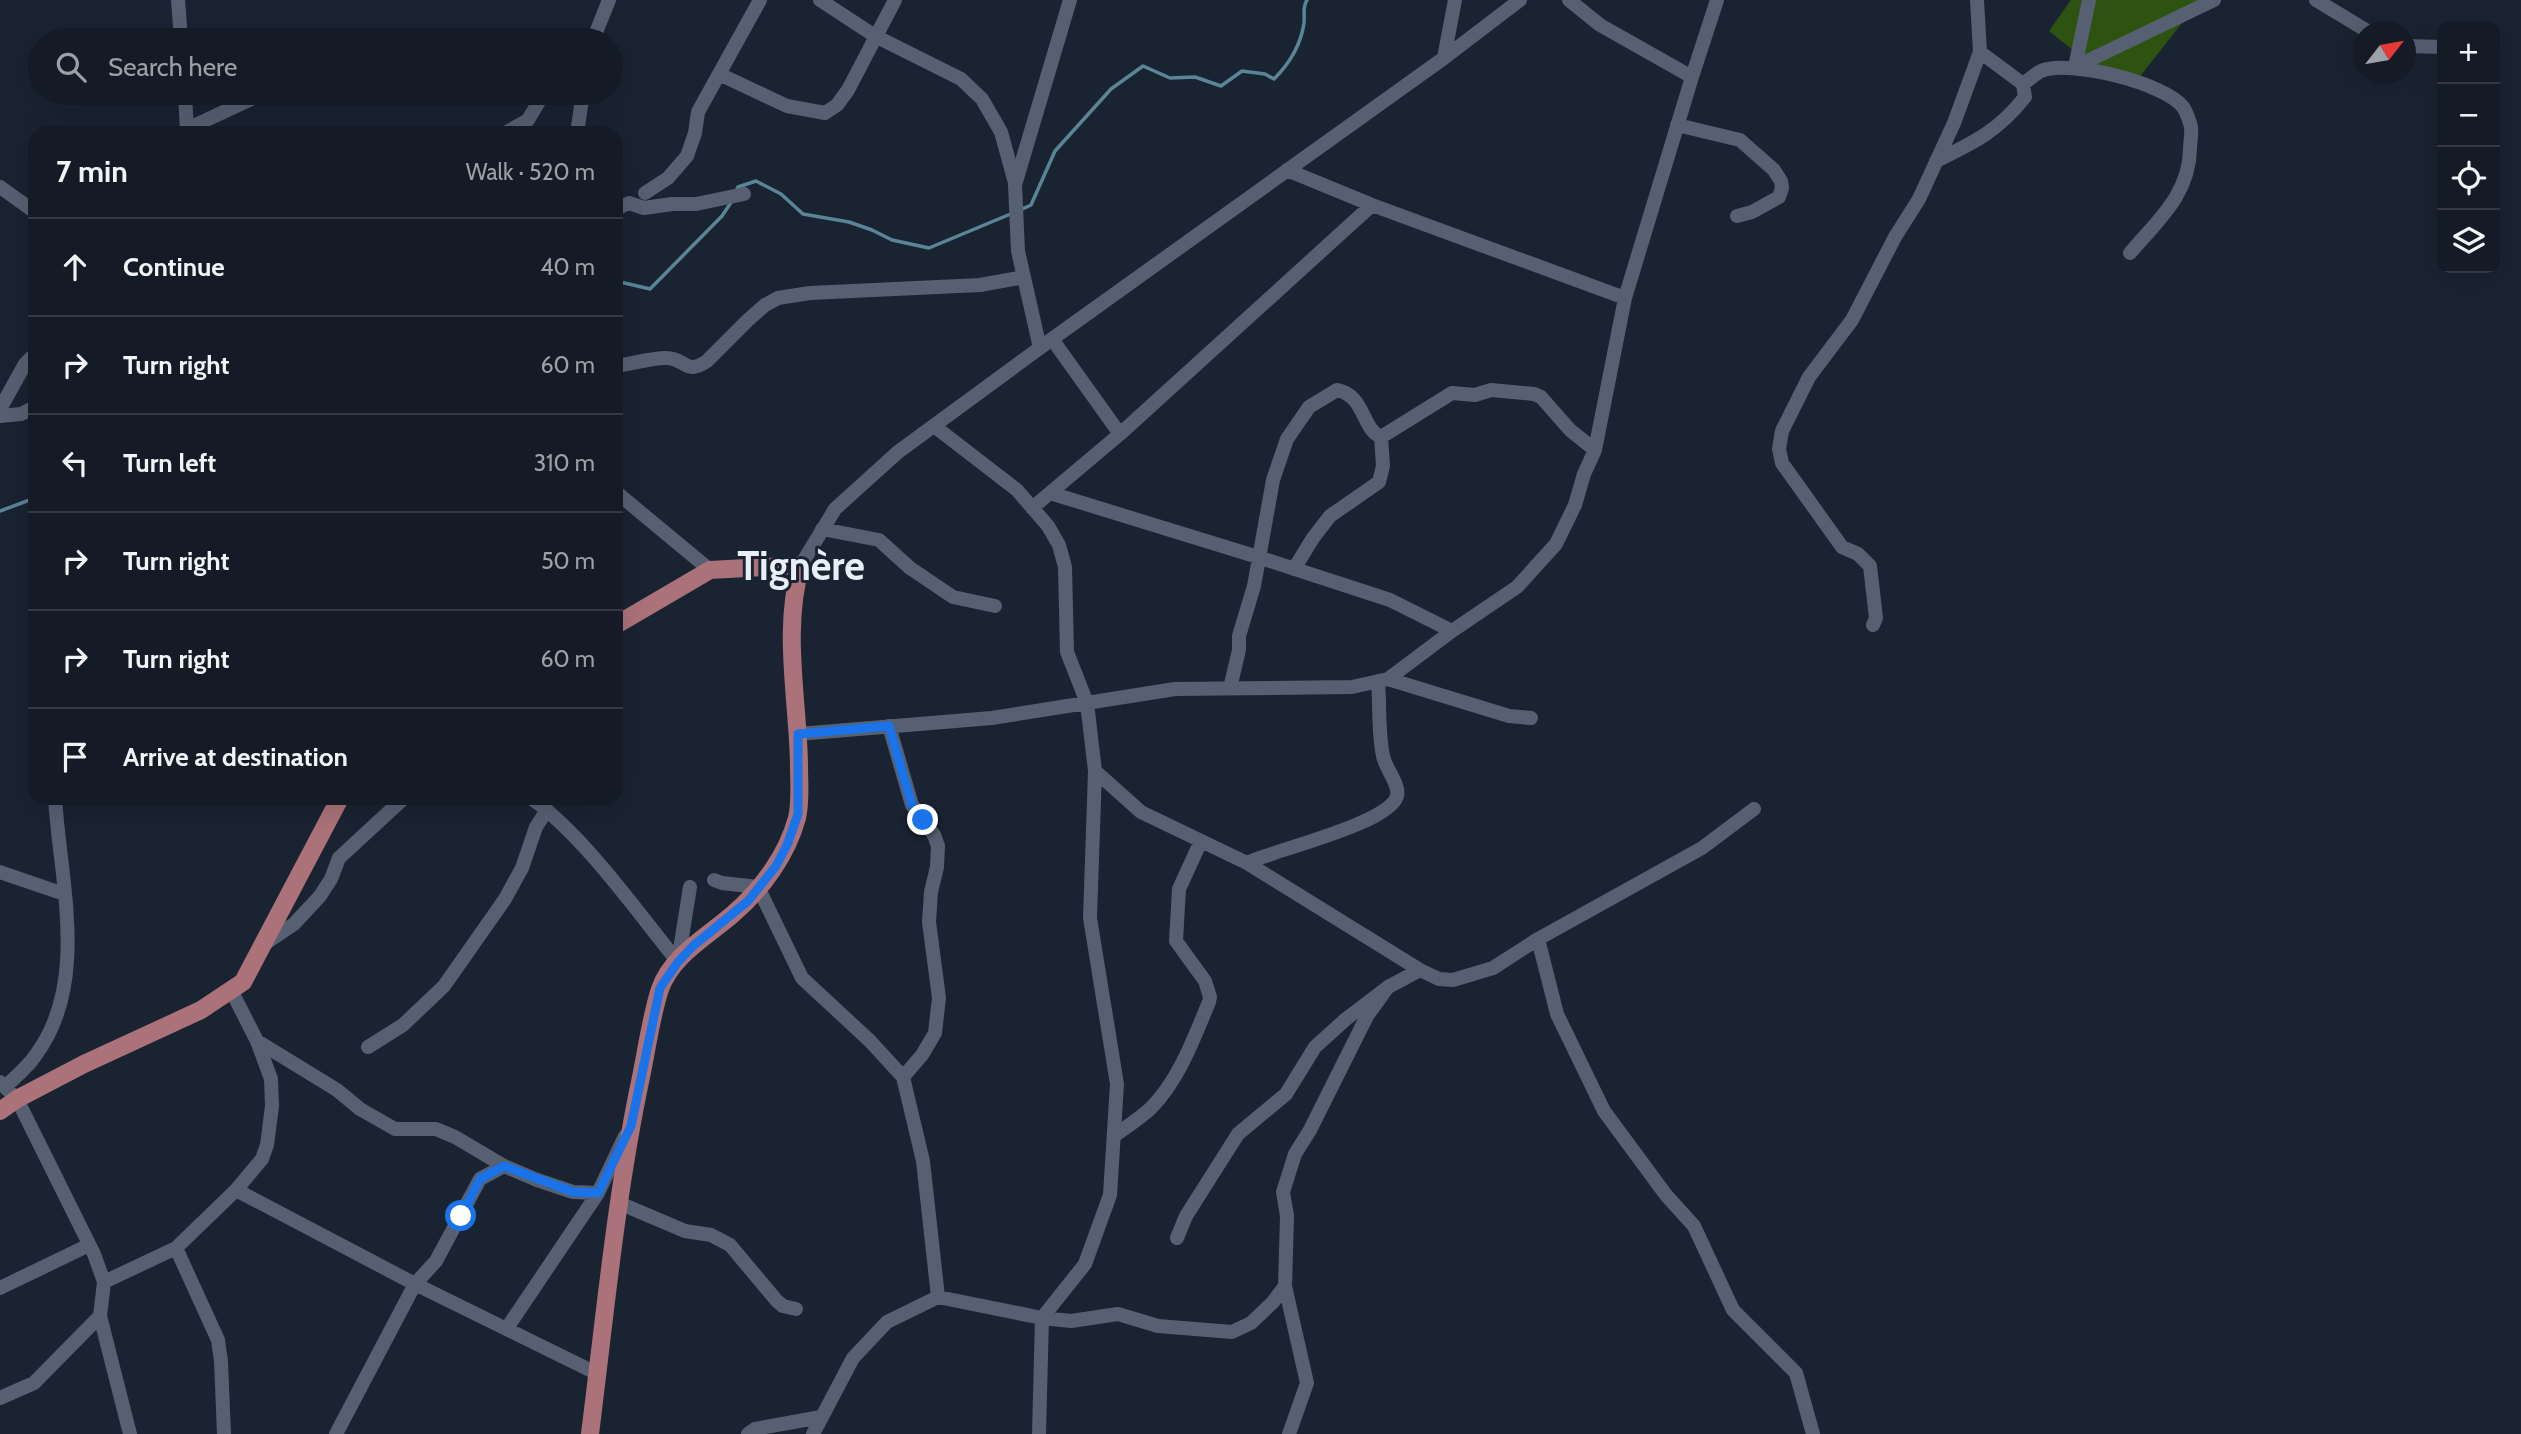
<!DOCTYPE html>
<meta charset="utf-8">
<style>
:root{--surface:#141a26;--page:#212732;--text:#f1f3f6;--muted:#9da1a7;--line:#333843}
body{margin:0;font-family:Cabin,sans-serif;background:var(--page);color:var(--text)}
.controls{position:absolute;right:21px;top:21px;display:grid;overflow:hidden;border-radius:14px;box-shadow:0 7px 28px #0002}
.controls button{width:63px;height:63px;display:grid;place-items:center;padding:0;border:0;border-bottom:2px solid var(--line);background:var(--surface);color:var(--text);font:35px sans-serif}
.compass{position:absolute;left:2353px;top:21px;width:63px;height:63px;border-radius:50%;background:var(--surface);box-shadow:0 7px 28px #0002;rotate:59deg}
.stop{position:absolute;width:21px;height:21px;margin:-16px;border:5px solid #1a73e8;border-radius:50%;background:#fff}
.stop.end{background:#1a73e8;border-color:#fff;box-shadow:0 2px 7px #0008}
.list{margin:0;padding:0;list-style:none}
h2{display:flex;justify-content:space-between;align-items:center;height:91px;margin:0;padding:0 28px;font-size:30px}
h2 small{font-size:23px;font-weight:400;color:var(--muted)}
.list li{display:grid;grid-template-columns:46px 1fr auto;gap:21px;align-items:center;box-sizing:border-box;height:98px;padding:0 28px;border-top:2px solid var(--line)}
.list b{display:block;font-size:26px;white-space:nowrap}
.list em{font-size:23px;font-style:normal;color:var(--muted)}
.icon{flex:none;width:38px;height:38px;fill:none;stroke:currentColor;stroke-width:2;stroke-linecap:round;stroke-linejoin:round}
.map{position:relative;flex:none;width:2521px;height:1434px;overflow:hidden}
.search{position:absolute;background:var(--surface);box-shadow:0 7px 28px #0002;left:28px;top:28px;width:595px;height:77px;display:flex;align-items:center;gap:18px;box-sizing:border-box;padding:0 24px;border-radius:38px;color:var(--muted);font-size:26px}
.panel{position:absolute;background:var(--surface);box-shadow:0 7px 28px #0002;left:28px;top:126px;width:595px;height:679px;border-radius:21px}
.map>svg:first-child{display:block}
</style>
<div class="map">
<svg width="2521" height="1434" viewBox="0 0 2521 1434">
<rect width="100%" height="100%" fill="#1a2332"/>
<path fill="#2e5310" d="M2071,0H2200L2134,84L2110,80L2049,31Z"/>
<g fill="none" stroke-linecap="round" stroke-linejoin="round">
<path stroke="#5a8596" stroke-width="3.5" d="M736,191L738,187L756,181L781,194L803,214L849,222L872,230L892,240L929,248L1013,213
M1020,210L1031,205L1055,151L1111,89L1143,66L1170,78L1195,77L1221,86L1242,71L1265,74L1274,79C1289,64 1301,44 1304,23C1305,13 1302,8 1307,0
M616,281L650,289L722,216L732,201
M0,511L35,498"/>
<path stroke="#566072" stroke-width="14" d="M178,0L181,40
M820,0L875,36L961,79L982,99L1001,132L1015,183
M1569,0L1600,25L1692,77
M2316,0L2369,32
M593,40L609,0
M2406,46L2442,47
M1444,58L1455,0
M2075,67L2214,0
M2075,67L2089,0
M719,74L787,106L825,113L837,105L848,90L895,0
M2023,84C2029,80 2035,74 2041,71C2069,59 2165,83 2183,107C2186,111 2190,122 2191,127C2192,134 2190,142 2190,149C2189,195 2158,220 2130,253
M185,93L187,133
M1677,125L1740,140L1774,170L1781,181L1782,188L1779,197L1752,212L1737,216
M187,129L264,93
M505,133L528,120L544,93
M577,133L583,93
M1936,161C1975,142 1998,131 2025,97L2023,84L1980,52L1977,0
M1287,170L1372,205L1625,298
M0,187L35,212
M645,193L668,178L687,156L695,133L698,112L760,0
M616,209L629,203L644,208L672,204H696L744,194
M1052,339L1120,434
M1040,348L1018,251L1015,185L1070,0
M616,366C632,364 650,358 666,358C686,358 685,376 707,361L748,320L765,305L778,298L810,293L980,285L1024,277
M0,409L25,364L35,354
M0,416L21,414L35,407
M934,426L1017,490L1048,526L1059,545L1065,567L1067,652L1087,703L1095,771L1090,918L1117,1084L1110,1195L1085,1264L1042,1318L1039,1434
M616,492L710,570
M1050,493L1258,557L1390,600L1452,631
M1032,508L1120,434L1372,205
M822,529L879,540L910,568L953,597L995,606
M801,565L835,509L898,452L1052,339L1444,58L1520,0
M1294,569L1313,538L1330,516L1379,482L1383,466L1381,437
M1873,625L1876,618L1870,566L1858,554L1842,547L1782,463L1779,449L1782,431L1809,377L1852,320L1895,237L1919,199L1954,123L1980,52
M1388,679L1509,716L1531,718
M1230,688L1239,650V636L1254,586L1273,480L1287,439L1309,407L1337,390C1365,395 1362,430 1381,437L1452,393L1475,395L1491,390L1534,394L1541,397L1570,430L1595,450
M889,726L912,805L934,835L938,846L937,867L931,892L929,922L939,998L935,1033L922,1055L903,1077
M798,734L992,718L1175,689L1352,687L1388,679L1452,631L1517,587L1556,544L1575,505L1584,474L1595,450L1625,298L1692,77L1717,0
M1095,771L1141,812L1247,863L1420,970L1439,979L1453,980L1493,968L1538,939L1702,848L1754,809
M531,798C585,837 635,909 678,962L690,887
M1247,863C1274,850 1389,824 1397,796C1400,784 1385,768 1383,756C1378,733 1380,705 1378,681
M0,872L64,894
M714,880L722,883L758,887L802,978L870,1041L903,1077L923,1161L938,1297
M1538,939L1557,1014L1604,1111L1666,1195L1694,1226L1733,1310L1796,1373L1813,1434
M263,945L294,924L320,896L331,879L339,858L404,798
M257,1041L337,1090L360,1109L395,1129H436L455,1137L504,1166L537,1180L573,1192L598,1193
M368,1047L403,1025L444,986L505,899L522,868L536,827L547,810
M0,1082L17,1099L94,1254L104,1282L100,1316L130,1434
M5,1087C15,1077 27,1068 35,1056C90,983 60,881 55,798
M1114,1136C1126,1127 1139,1119 1150,1109C1179,1080 1194,1038 1209,1002L1210,997L1205,981L1176,941L1179,889L1201,841
M236,1190L415,1284L598,1374
M619,1203L685,1231L711,1235L730,1245L777,1301L783,1306L796,1309
M1177,1238L1186,1216L1238,1134L1286,1094L1315,1047L1346,1019L1388,987L1420,970
M176,1248L218,1340L221,1361L224,1434
M104,1282L176,1248L236,1190L262,1159L267,1145L272,1106L271,1079L257,1041L231,990
M1285,1286L1307,1383L1289,1434
M0,1288L89,1245
M507,1328L598,1193L625,1136
M0,1398L34,1383L100,1316
M336,1434L415,1284L436,1261L480,1179L504,1166
M748,1434L755,1429L821,1417
M813,1434L853,1358L887,1322L938,1297L1042,1318L1071,1321L1118,1314L1158,1326L1232,1332L1251,1323L1273,1302L1285,1286L1287,1216L1283,1192L1295,1154L1310,1130L1367,1016L1388,987"/>
<path stroke="#ab7279" stroke-width="18" d="M0,1111L17,1099L84,1064L201,1010L243,982L340,798
M590,1434C605,1315 616,1195 641,1077C647,1048 651,1017 660,989C672,955 708,936 733,914C762,889 787,855 797,818C801,801 799,782 799,765C798,699 782,630 801,565L710,570L616,625"/>
</g>
<g fill="none" stroke-linecap="round" stroke-linejoin="round">
<path stroke="#1a73e8" stroke-width="9" d="M461,1216L480,1179L504,1166L573,1192L598,1193L631,1126L660,988L678,962L693,946L748,901L776,866L787,845L798,814V734L889,726L912,805L923,820"/>
</g>
<g text-anchor="middle" dominant-baseline="central" stroke-width="6" stroke-linejoin="round" paint-order="stroke">
<g font-size="40" font-weight="bold" fill="#e9eff9" stroke="#1a2332">
<text x="801" y="565">Tignère</text>
</g>
</g>
</svg>
<div class="controls">
<button>+</button>
<button>−</button>
<button><svg class="icon" aria-label="locate" viewBox="0 0 24 24"><circle cx="12" cy="12" r="6"/><path d="M12 2v4M12 18v4M2 12h4M18 12h4"/></svg></button>
<button><svg class="icon" aria-label="layers" viewBox="0 0 24 24"><path d="M12 4l9 5-9 5-9-5zM3 14l9 5 9-5"/></svg></button>
</div>
<svg class="compass" viewBox="-18 -18 36 36"><path d="M0-13l5 13h-10z" fill="#e53935"/><path d="M0 13l5-13h-10z" fill="#9da1a7"/></svg>
<div class="stop" style="left:461px;top:1216px"></div>
<div class="stop end" style="left:923px;top:820px"></div>
<div class="search"><svg class="icon" aria-label="search" viewBox="0 0 24 24"><circle cx="10" cy="10" r="6"/><path d="M15 15l6 6"/></svg>Search here</div>
<section class="panel">
<h2>7 min<small>Walk · 520 m</small></h2>
<ul class="list">
<li><svg class="icon" aria-label="ahead" viewBox="0 0 24 24"><path d="M12 20V5M6 11l6-6 6 6"/></svg><div><b>Continue</b></div><em>40 m</em></li>
<li><svg class="icon" aria-label="right" viewBox="0 0 24 24"><path d="M7 20v-9h11M14 6l5 5-5 5"/></svg><div><b>Turn right</b></div><em>60 m</em></li>
<li><svg class="icon" aria-label="left" viewBox="0 0 24 24"><path d="M17 20v-9H6M10 6l-5 5 5 5"/></svg><div><b>Turn left</b></div><em>310 m</em></li>
<li><svg class="icon" aria-label="right" viewBox="0 0 24 24"><path d="M7 20v-9h11M14 6l5 5-5 5"/></svg><div><b>Turn right</b></div><em>50 m</em></li>
<li><svg class="icon" aria-label="right" viewBox="0 0 24 24"><path d="M7 20v-9h11M14 6l5 5-5 5"/></svg><div><b>Turn right</b></div><em>60 m</em></li>
<li><svg class="icon" aria-label="arrive" viewBox="0 0 24 24"><path d="M6 21V4h12l-3 4 3 4H6"/></svg><div><b>Arrive at destination</b></div></li>
</ul>
</section>
</div>
